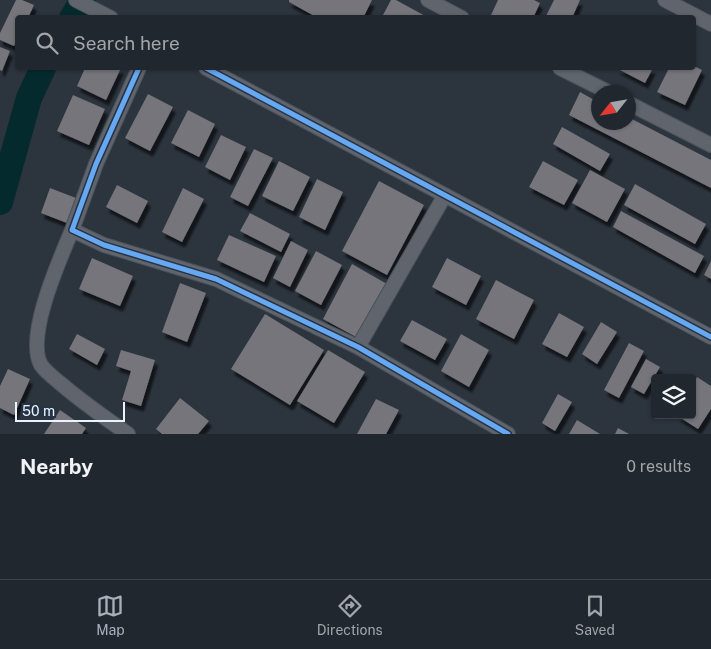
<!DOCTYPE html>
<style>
:root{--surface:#21272e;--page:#2d333a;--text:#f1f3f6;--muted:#a2a5aa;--line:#3e444a;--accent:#a8b0bb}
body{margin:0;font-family:"Public Sans",sans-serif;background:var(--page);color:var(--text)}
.controls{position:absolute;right:15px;bottom:15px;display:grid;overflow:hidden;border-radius:5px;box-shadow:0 1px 4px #0004}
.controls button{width:45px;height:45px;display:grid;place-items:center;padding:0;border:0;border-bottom:1px solid var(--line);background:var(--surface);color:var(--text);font:25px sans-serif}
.compass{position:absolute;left:591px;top:85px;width:45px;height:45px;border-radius:50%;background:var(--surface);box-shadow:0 1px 4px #0004;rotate:239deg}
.scale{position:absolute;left:15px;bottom:12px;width:110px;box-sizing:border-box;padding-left:5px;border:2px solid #eaf3ff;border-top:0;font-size:14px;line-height:18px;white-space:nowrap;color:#eaf3ff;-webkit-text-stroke:4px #253345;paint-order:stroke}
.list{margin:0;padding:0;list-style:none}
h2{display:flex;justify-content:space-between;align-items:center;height:65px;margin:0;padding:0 20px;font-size:21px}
h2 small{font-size:16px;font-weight:400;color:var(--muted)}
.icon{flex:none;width:28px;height:28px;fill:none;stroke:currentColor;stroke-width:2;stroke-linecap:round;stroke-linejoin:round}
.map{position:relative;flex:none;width:711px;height:434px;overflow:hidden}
.search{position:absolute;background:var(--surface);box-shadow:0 1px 4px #0004;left:15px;right:15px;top:15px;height:55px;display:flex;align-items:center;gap:12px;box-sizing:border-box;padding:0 18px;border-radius:5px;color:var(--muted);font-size:19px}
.sheet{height:145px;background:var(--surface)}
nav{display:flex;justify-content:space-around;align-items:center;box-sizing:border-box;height:70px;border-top:1px solid var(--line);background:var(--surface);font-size:14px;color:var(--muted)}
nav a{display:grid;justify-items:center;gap:2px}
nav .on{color:var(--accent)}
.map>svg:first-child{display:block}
</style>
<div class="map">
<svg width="711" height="434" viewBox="0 0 711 434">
<defs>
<filter id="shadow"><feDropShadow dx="3" dy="5.5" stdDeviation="1" flood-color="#0009"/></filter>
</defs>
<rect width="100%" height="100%" fill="#2c343e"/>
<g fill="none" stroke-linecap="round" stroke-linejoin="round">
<path stroke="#052a2d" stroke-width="26" d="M72,18L83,0
M0,202L29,98L43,68"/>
</g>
<path fill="#76747b" filter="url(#shadow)" d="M16,0H22L34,5L28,18H18V39L14,46L0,40V33Z
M289,0H372L363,18H318L289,2Z
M391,0H396L429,18H388L383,15Z
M498,0H534L540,3L533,18H497L491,15Z
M554,0H580L572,18H545Z
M0,47L10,51L2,71L0,70Z
M694,66L702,70L685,105L657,92L669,68H694Z
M85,68H121L106,100L77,86Z
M616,68H653L645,83Z
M580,92L598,102V122H628V117L711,160V188L569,115Z
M148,94L173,107L150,151L125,138Z
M73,95L105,109L89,145L57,131Z
M188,110L215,124L199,157L171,143Z
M562,127L610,154L600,171L553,144Z
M221,135L246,147L230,180L205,167Z
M254,149L273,158L248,206L230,197Z
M279,161L310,177L293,211L262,196Z
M543,161L578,180L564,205L529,187Z
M590,170L625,189L607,222L572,203Z
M317,179L343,192L325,230L299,217Z
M379,181L424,205L387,275L342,251Z
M635,184L706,224L695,244L624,205Z
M117,185L148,201L137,223L106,207Z
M50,188L76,198L67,223L41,213Z
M183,188L204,199L182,242L162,232Z
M621,211L704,256L695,273L613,227Z
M250,213L290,234L281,252L240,231Z
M229,235L276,256L264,282L217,260Z
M291,241L308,250L290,287L273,278Z
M316,251L342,265L321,305L295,291Z
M92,258L133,276L120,306L79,289Z
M447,258L481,276L466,305L432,287Z
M711,261V279L704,275Z
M352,264L387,284L358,338L323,319Z
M496,280L534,300L514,339L476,319Z
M180,283L206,293L187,342L162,332Z
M559,313L584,327L567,357L542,344Z
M265,314L324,350L290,405L231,369Z
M412,320L447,339L435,360L400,341Z
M601,322L617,332L597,364L582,354Z
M77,334L105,349L97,365L69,349Z
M461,334L489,350L469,387L441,371Z
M629,343L644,351L619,398L604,390Z
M121,350L155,360L141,406L122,400L131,371L116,366Z
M328,350L365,372L334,423L297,401Z
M646,359L660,367L644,394L631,387Z
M8,369L30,379L14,415L0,408V386Z
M697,377L711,386V409L698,429L676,415H692V386Z
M558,394L572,402L555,431L542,423Z
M180,398L209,421L198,434H162L156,429Z
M376,399L399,410L386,434H357Z
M60,410L86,428L82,434H44Z
M577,420L600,434H569Z
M618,428L629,434H615Z"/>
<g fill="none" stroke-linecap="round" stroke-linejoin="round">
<defs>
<path id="minor" d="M76,0L111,18
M428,0L462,18
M665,0L711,24
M139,68L96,164L72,230L104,245L216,279L358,347L508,434
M206,68L711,337
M560,68L608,92
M628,103L711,145
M72,230C60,259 25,336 41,365C46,372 54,378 60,383C82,402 105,418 128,434
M358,347L445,195"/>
</defs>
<use href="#minor" stroke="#485058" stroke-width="16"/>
<use href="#minor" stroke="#60656d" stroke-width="14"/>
<defs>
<path id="cycleway" d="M139,68L96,164L72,230L104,245L216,279L358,347L508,434
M206,68L711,337"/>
</defs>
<use href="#cycleway" stroke="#253345" stroke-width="8"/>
<use href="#cycleway" stroke="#66a8f1" stroke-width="5"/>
</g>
</svg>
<div class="controls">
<button><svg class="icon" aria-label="layers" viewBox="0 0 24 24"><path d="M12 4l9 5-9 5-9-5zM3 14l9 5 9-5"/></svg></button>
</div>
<svg class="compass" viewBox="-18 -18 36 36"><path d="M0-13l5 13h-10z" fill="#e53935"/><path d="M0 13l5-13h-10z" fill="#a2a5aa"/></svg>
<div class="scale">50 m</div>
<div class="search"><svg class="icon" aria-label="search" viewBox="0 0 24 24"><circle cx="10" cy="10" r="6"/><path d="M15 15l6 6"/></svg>Search here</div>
</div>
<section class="sheet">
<h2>Nearby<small>0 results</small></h2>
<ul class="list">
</ul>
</section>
<nav>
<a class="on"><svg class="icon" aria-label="map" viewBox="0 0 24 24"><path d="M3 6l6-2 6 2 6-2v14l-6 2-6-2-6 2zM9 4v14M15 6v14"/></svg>Map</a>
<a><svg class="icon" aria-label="directions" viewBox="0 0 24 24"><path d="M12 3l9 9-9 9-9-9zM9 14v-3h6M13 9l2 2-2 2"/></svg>Directions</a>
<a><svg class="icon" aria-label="saved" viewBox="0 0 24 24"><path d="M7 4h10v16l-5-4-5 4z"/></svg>Saved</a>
</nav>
